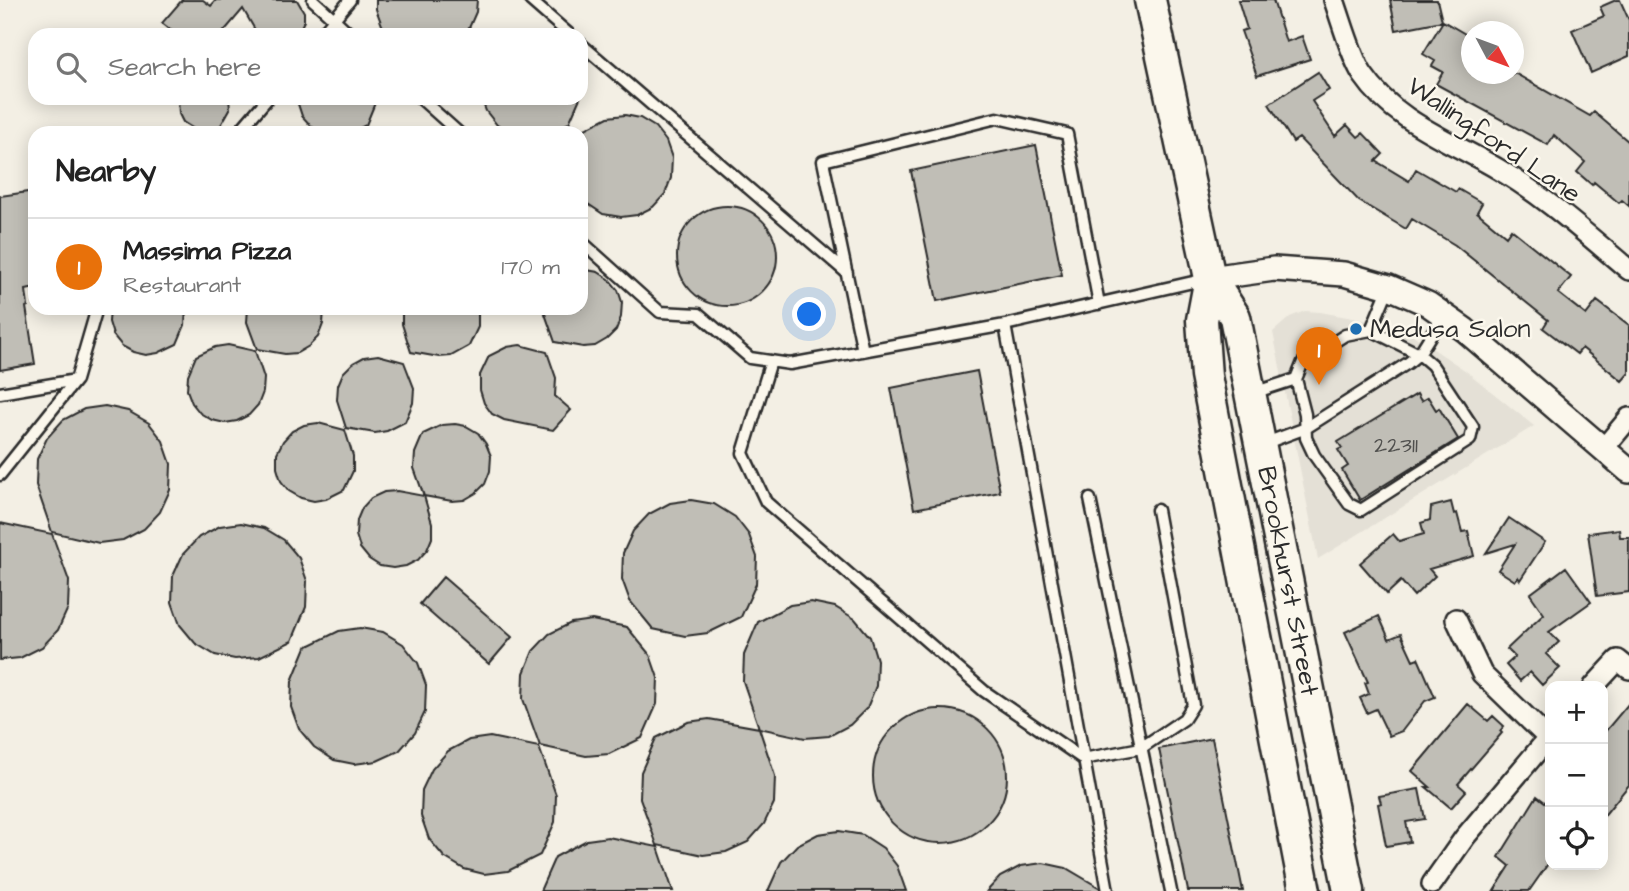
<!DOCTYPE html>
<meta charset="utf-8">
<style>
:root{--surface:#fff;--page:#f2f2f2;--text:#222;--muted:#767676;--line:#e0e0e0;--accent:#db2777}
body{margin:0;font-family:"Architects Daughter",sans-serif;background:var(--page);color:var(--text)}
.controls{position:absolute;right:21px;bottom:21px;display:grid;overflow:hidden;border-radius:14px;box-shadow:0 4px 18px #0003}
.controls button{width:63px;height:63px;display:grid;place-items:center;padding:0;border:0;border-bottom:2px solid var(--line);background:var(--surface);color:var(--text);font:35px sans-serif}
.compass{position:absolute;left:1461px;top:21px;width:63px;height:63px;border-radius:50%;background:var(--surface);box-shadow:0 4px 18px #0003;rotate:131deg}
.you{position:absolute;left:810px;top:315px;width:24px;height:24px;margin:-18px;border:5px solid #fff;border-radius:50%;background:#1a73e8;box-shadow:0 0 0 10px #1a73e833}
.badge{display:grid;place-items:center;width:46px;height:46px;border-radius:50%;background:var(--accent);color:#fff;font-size:23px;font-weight:700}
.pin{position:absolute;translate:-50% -58px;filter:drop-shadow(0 2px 4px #0008)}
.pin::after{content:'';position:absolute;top:37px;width:24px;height:21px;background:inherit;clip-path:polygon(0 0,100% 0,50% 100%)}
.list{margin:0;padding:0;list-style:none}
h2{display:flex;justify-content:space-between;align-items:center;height:91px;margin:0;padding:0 28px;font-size:30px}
h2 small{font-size:23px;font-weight:400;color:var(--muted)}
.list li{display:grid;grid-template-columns:46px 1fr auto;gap:21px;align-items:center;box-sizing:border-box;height:98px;padding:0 28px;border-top:2px solid var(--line)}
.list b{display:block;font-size:26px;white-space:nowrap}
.list p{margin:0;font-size:23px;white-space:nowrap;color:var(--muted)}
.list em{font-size:23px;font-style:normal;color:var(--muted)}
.icon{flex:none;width:38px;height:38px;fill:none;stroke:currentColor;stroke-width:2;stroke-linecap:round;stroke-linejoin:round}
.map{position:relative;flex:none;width:1629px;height:891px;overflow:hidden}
.search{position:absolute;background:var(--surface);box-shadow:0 4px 18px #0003;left:28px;top:28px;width:560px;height:77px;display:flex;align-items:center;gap:18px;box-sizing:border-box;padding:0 24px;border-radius:21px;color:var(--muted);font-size:26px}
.panel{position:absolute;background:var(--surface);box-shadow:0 4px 18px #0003;left:28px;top:126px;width:560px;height:189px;border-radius:21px}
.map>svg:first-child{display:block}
</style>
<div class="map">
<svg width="1629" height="891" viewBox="0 0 1629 891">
<rect width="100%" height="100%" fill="#f3efe4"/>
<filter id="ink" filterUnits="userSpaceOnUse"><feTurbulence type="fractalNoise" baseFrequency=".0143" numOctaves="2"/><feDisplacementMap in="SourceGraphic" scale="14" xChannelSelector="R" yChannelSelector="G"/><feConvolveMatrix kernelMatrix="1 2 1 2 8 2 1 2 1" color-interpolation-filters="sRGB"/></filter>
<g filter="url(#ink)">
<path fill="#e4e0d6" d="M1305,311L1320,312L1401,327L1466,371L1534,426L1318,559L1273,332L1290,317Z"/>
<path fill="#c0beb6" stroke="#2b2b2b" stroke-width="2" d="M182,0H203L211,6L216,0H297L304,12V21L297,35H258L243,9L221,35H177L162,23Z
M376,0H477L476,12L469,28L463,35H389L382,25L376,9Z
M1238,0H1273L1286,42L1302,36L1310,59L1257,76L1241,31L1247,29Z
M1390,0H1437L1442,21L1396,30Z
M1616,0H1620L1629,20V56L1591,73L1572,30L1604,16L1600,7Z
M1443,21L1472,38V74H1516L1590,116L1594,112L1629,142V206L1622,200L1619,203L1594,182L1592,185L1577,172L1585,162L1554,135L1548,145L1436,84L1443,72L1432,66L1435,61L1423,54Z
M1318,72L1329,90L1312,101L1335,136L1347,125L1358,137L1363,133L1383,154L1376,161L1409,181L1416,169L1456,192L1458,189L1482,203L1477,212L1506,236L1511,229L1571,277L1558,293L1586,315L1597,301L1629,325V373L1622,381L1582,348L1577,354L1543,328L1548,320L1455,245L1412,219L1406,229L1359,201L1299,138L1293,142L1269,104Z
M178,98H229L230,109L221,125L214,129L197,131L183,122L179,114Z
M296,98H377L366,125L350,133H322L311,126L302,116Z
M481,98H580L569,123L549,133H510L497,125L486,111Z
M625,115L640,118L655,127L666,141L672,158L671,178L665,194L653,207L637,215L621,217L603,214L588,204L581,196V131L608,117Z
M1036,145L1062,275L937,301L911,171Z
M35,191V288L26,290L28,306L26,307L35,364L0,370V196Z
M677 256a50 50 0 1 1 100 0a50 50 0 1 1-100 0Z
M581,269L598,272L609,279L618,290L622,302L621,317L616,330L607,339L595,346L583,347L555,342L543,308H581Z
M110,308H186L185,325L177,344L158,353L146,355L133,352L122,346L113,335L109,322Z
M248,308H324L323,324L318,337L309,346L297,353L285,354L257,349L247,322Z
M402,308H478V327L469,346L451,356L439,357L411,352L402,324Z
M228,345L255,351L264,378L263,392L258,405L249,415L237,421L225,423L212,420L200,413L192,403L187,390L188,375L196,356L215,347Z
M520,345L547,352L556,378L555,396L571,410L553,430L504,420L492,414L484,403L480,390V375L489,356L507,347Z
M378,355L404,362L414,388L413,403L405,422L387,431L375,433L346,428L337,400L338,385L343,373L353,363L364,357Z
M977,371L1000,492L914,509L891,388Z
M1417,394L1421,401L1428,397L1436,410L1439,408L1458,439L1360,500L1342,470L1348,466L1338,450L1342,448L1338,442Z
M105,406L128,411L149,423L163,441L171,464L170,490L160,512L144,529L123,540L99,543L52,532L36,485L37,459L47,438L63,420L84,409Z
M318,423L345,430L353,456V471L344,490L326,499L314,501L301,498L289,491L281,481L277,468V453L283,441L292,431L304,425Z
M455,424L466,426L478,433L486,444L491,456L490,471L485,484L476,493L464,500L452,501L424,496L414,468L415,453L423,434L442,425Z
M397,491L424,496L432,523V538L427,550L418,560L406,566L393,568L380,566L369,559L360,548L356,535L357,520L362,508L371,498L384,492Z
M691,500L714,504L735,517L749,535L757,557L756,584L741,617L708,633L685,636L653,629L630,601L622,579L623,553L633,531L649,514L670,503Z
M1451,502L1454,514L1457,513L1462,532L1468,531L1474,556L1429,569L1435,576L1414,596L1401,581L1387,594L1360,563L1393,534L1399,541L1424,534L1421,523L1430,520L1431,507Z
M1509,518L1545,542L1520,580L1518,577L1515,581L1498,570L1515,544L1486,553Z
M0,523L52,534L69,581L68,608L58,630L42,647L20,658L0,660Z
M241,523L264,528L284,540L299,558L307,581L306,607L292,641L259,657L235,659L215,655L195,643L180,625L172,602L173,576L183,554L199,537L220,526Z
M1619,529L1620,537H1629V592L1597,596L1588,533Z
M1566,567L1591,602L1549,632L1559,642L1546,654L1560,668L1542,685L1530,672L1520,681L1506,665L1515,657L1507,649L1544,614L1530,594Z
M443,577L512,637L489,664L420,604Z
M811,602L835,607L855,619L870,637L877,660L876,686L867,708L850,725L829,736L805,738L759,728L743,681L744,655L758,622L790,605Z
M1379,616L1389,639L1401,634L1413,660L1418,658L1435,697L1425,701L1402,731L1389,736L1376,709L1367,713L1360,698L1369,694L1365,683L1368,682L1345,632Z
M592,620L627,627L650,655L658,678L657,704L642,738L609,754L586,756L540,746L523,699L524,673L533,651L549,634L571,623Z
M360,628L383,632L403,644L418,663L426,685L425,712L415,733L399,751L377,761L354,764L334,760L314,747L299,729L291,707L292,681L306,647L339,631Z
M1629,703V785L1603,817V734Z
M1468,704L1488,721L1493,716L1504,726L1500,731L1502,733L1458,784L1466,791L1451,808L1426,787H1430L1412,771Z
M873 776a67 67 0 1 1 134 0a67 67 0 1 1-134 0Z
M709,719L759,728L775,776L774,803L764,824L748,842L726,852L703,855L657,845L640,798L641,772L656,738L688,722Z
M490,737L539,747L556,795L555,822L540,855L508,871L484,874L464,869L444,857L429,839L421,816L422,790L432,769L448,751L469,740Z
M1212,738L1243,891H1188L1159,749Z
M1419,789L1425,819L1406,822L1410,842L1386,846L1378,804L1381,803L1379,796Z
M1537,796L1550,806V861L1529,891H1494L1510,866L1499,857Z
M839,831L863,835L883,848L897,866L906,891H768L781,862L797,845L818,834Z
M608,837L658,847L673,891H540L555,857L587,840Z
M1043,863L1066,868L1100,888V891H987L1000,877L1021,866Z"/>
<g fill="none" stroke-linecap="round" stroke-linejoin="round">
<defs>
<path id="service" d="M313,0L334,19L321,35
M350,0L334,19L351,35
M530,0L570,35
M581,44L847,273
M420,98L459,133
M238,133L268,98
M581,241L660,312L699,314L750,358L790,364L1005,325L1206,279
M1005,325L1108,891
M1371,330L1419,354L1432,365L1473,427L1470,440L1361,510L1349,504L1314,455L1306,438L1305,414L1296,379L1303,362L1345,335Z
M1371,330L1389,287
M863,351L823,161L997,118L1067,134L1099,304
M771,361L743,453L766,502L984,691L1083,759L1141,748L1184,719L1193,705L1157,510
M0,393L76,380
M1253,393L1296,379
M1263,444L1306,428L1408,363L1419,354L1443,315
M0,475L76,380L97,308
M1090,499L1171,891"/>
<path id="minor" d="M1334,0C1341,19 1352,59 1363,75C1395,122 1451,141 1498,169C1546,197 1587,235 1629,270
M1604,448L1629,418
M1456,619L1482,674L1548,738
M1594,686L1618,660L1629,669
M1432,884L1465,837L1550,736"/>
<path id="tertiary" d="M1210,278L1274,269L1344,274L1389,287L1428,304L1465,330L1629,471"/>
<path id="primary" d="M1150,0L1210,278L1235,317L1349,891
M1210,278L1202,320L1206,376L1305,891"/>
</defs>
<use href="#service" stroke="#2b2b2b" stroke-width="15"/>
<use href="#minor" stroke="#2b2b2b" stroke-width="24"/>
<use href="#tertiary" stroke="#2b2b2b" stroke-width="28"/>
<use href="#primary" stroke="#2b2b2b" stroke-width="35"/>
<use href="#service" stroke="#fbf7ec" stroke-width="10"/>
<use href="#minor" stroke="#fbf7ec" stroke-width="19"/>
<use href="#tertiary" stroke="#fbf7ec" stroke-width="23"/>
<use href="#primary" stroke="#fbf7ec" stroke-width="30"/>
</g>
</g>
<circle fill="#1f6fb2" stroke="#fbf7ec" stroke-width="2.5" cx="1356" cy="329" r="7"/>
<g text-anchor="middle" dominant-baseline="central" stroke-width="5" stroke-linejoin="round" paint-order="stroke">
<g font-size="23" fill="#50504e">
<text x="1396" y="445">22311</text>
</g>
<g font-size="26" fill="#2b2b2b" stroke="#fbf7ec">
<text transform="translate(1494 140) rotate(34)">Wallingford Lane</text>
<text transform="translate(1288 581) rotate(79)">Brookhurst Street</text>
</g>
<g font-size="26" fill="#2b2b2b" stroke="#fbf7ec" text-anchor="start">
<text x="1370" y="329">Medusa Salon</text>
</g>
</g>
</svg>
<div class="controls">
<button>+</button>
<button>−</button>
<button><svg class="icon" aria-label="locate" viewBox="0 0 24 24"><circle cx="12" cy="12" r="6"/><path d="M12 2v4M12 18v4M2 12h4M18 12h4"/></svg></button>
</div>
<svg class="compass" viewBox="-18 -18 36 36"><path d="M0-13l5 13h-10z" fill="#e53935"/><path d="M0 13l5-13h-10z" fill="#767676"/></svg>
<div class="you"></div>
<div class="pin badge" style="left:1319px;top:385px;background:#e8710a">1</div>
<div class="search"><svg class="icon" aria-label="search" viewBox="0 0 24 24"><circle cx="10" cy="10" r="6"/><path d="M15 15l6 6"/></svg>Search here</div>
<section class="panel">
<h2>Nearby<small></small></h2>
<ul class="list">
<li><span class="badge" style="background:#e8710a">1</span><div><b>Massima Pizza</b><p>Restaurant</p></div><em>170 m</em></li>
</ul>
</section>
</div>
